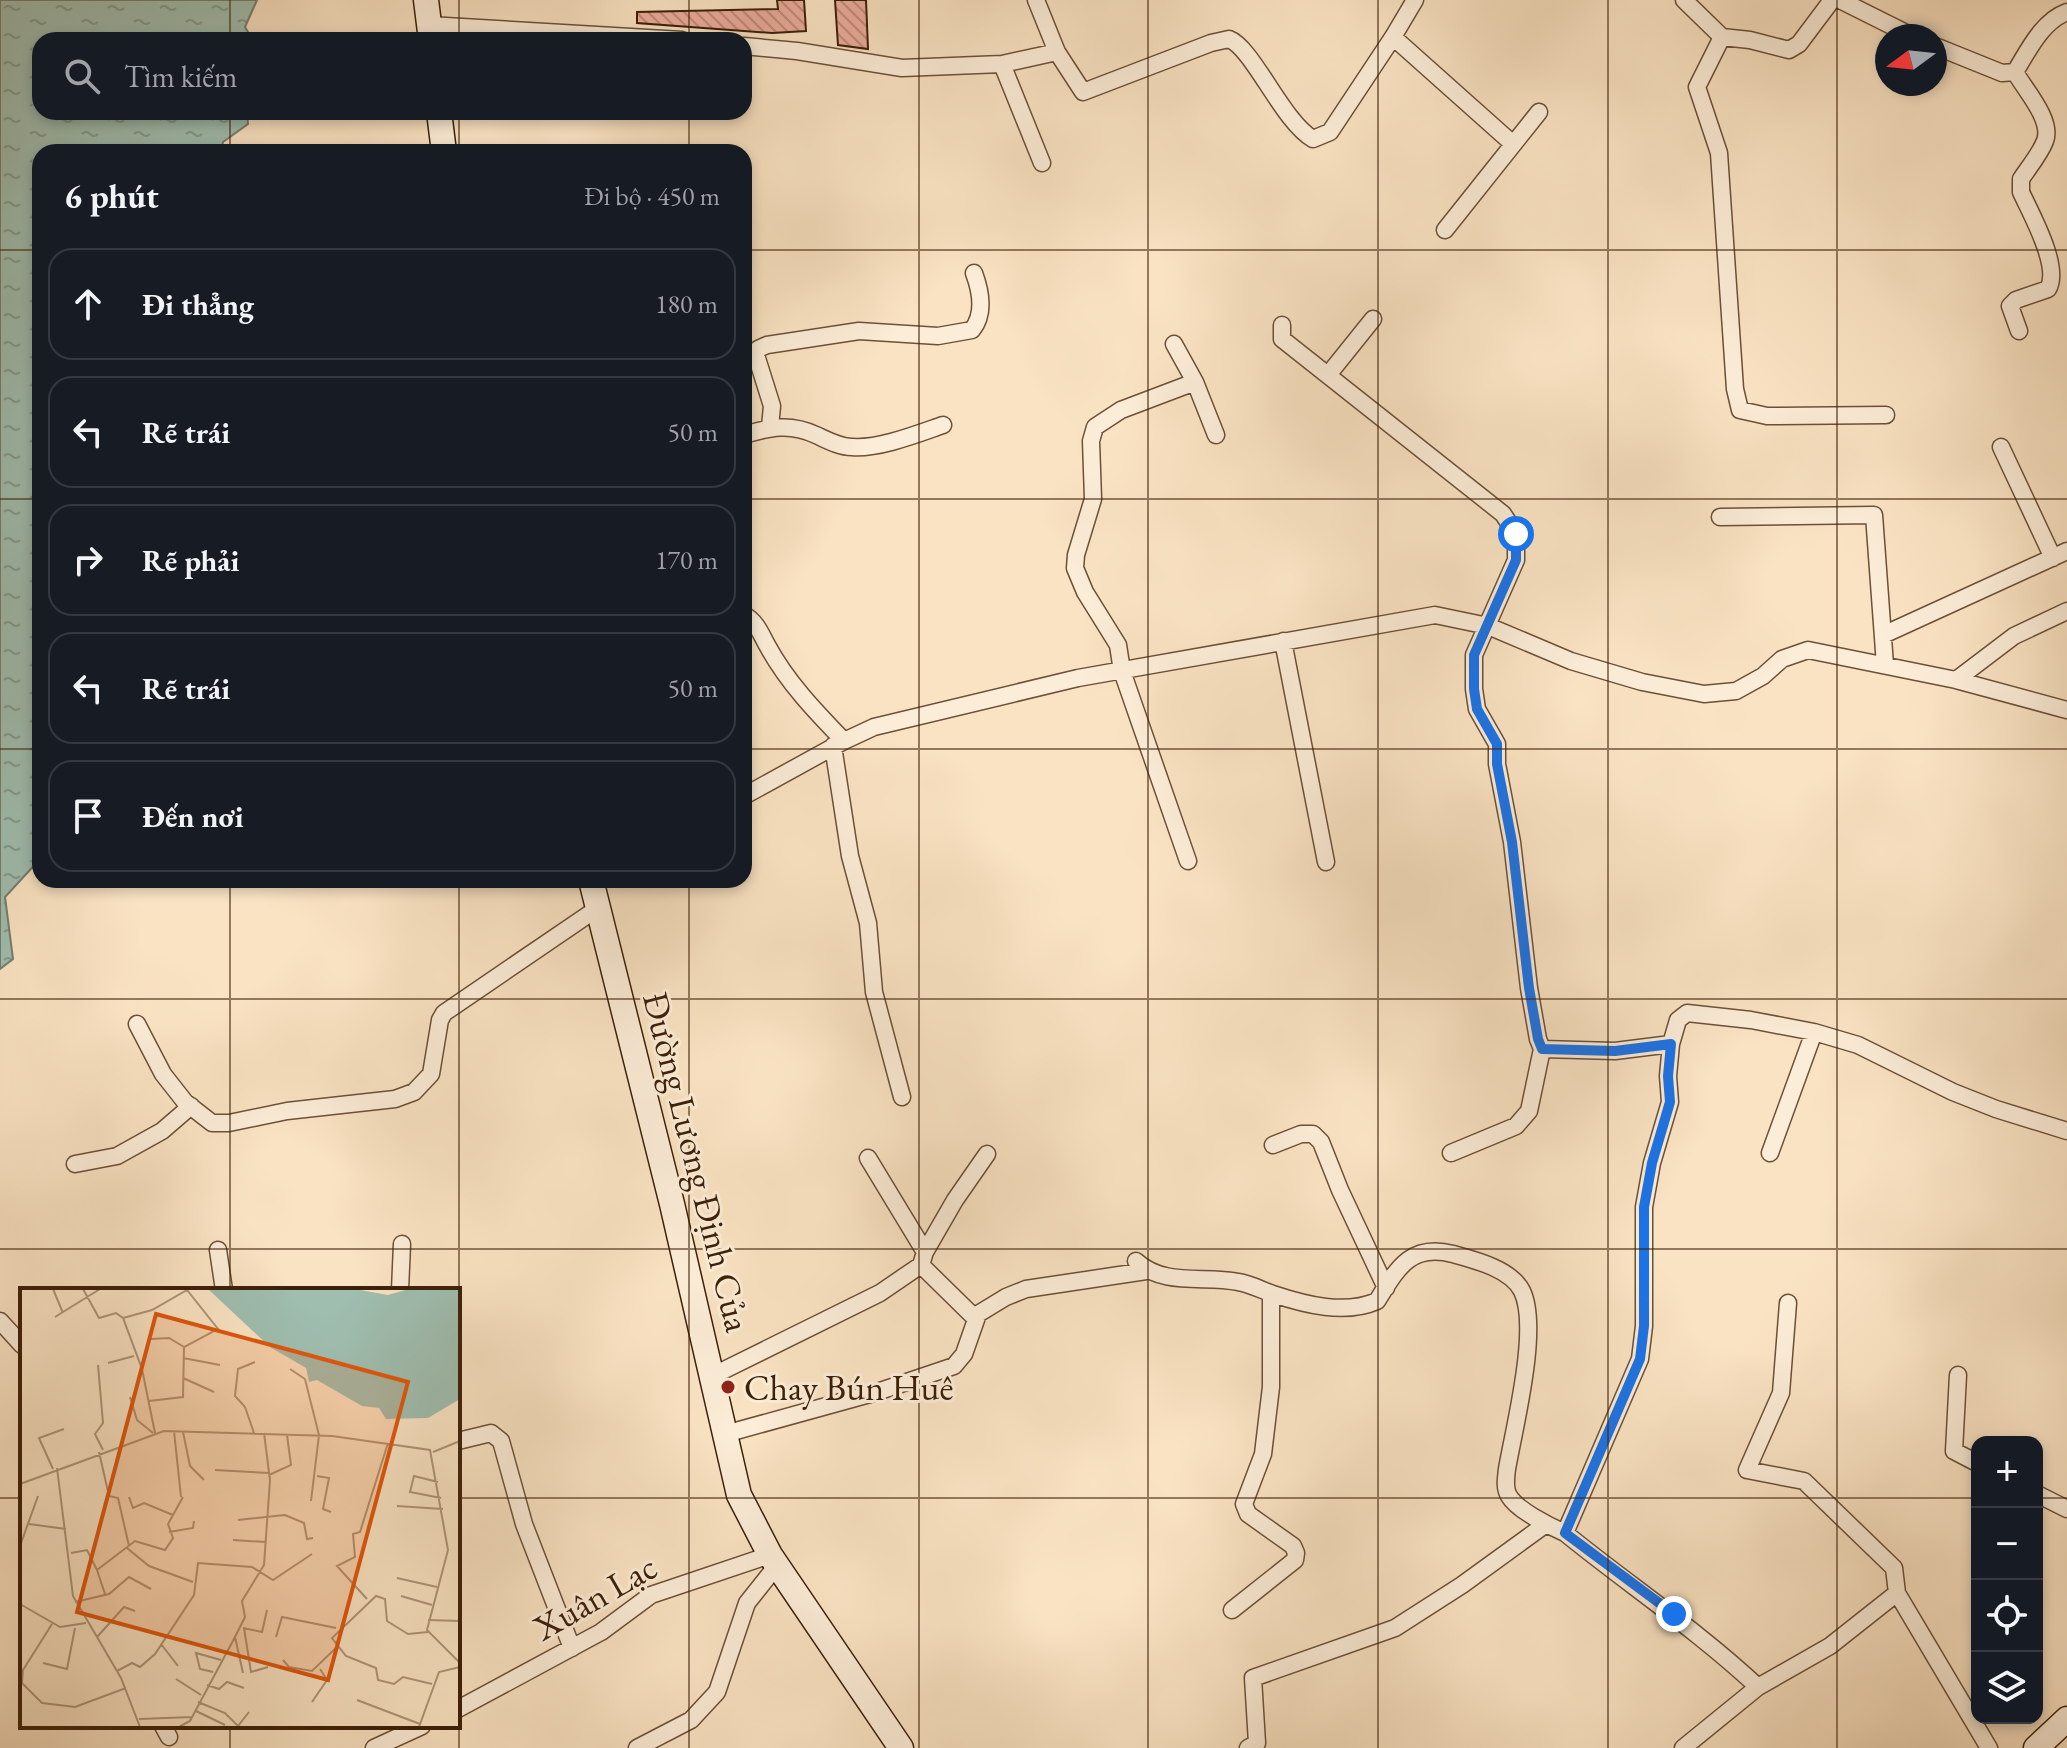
<!DOCTYPE html>
<html lang="vi">
<meta charset="utf-8">
<style>
:root{--surface:#171b24;--page:#20242c;--text:#f1f3f6;--muted:#9ea1a6;--line:#363941}
body{margin:0;font-family:"EB Garamond",serif;background:var(--page);color:var(--text)}
.controls{position:absolute;right:24px;bottom:24px;display:grid;overflow:hidden;border-radius:16px;box-shadow:0 4px 12px #0003}
.controls button{width:72px;height:72px;display:grid;place-items:center;padding:0;border:0;border-bottom:2px solid var(--line);background:var(--surface);color:var(--text);font:40px sans-serif}
.compass{position:absolute;left:1875px;top:24px;width:72px;height:72px;border-radius:50%;background:var(--surface);box-shadow:0 4px 12px #0003;rotate:255deg}
.stop{position:absolute;width:24px;height:24px;margin:-18px;border:6px solid #1a73e8;border-radius:50%;background:#fff}
.stop.end{background:#1a73e8;border-color:#fff;box-shadow:0 2px 8px #0008}
.list{margin:0;padding:0;list-style:none}
h2{display:flex;justify-content:space-between;align-items:center;height:104px;margin:0;padding:0 32px;font-size:34px}
h2 small{font-size:26px;font-weight:400;color:var(--muted)}
.list li{display:grid;grid-template-columns:52px 1fr auto;gap:24px;align-items:center;box-sizing:border-box;height:112px;margin:0 16px 16px;padding:0 16px;border:2px solid var(--line);border-radius:24px}
.list b{display:block;font-size:30px;white-space:nowrap}
.list em{font-size:26px;font-style:normal;color:var(--muted)}
.icon{flex:none;width:44px;height:44px;fill:none;stroke:currentColor;stroke-width:2;stroke-linecap:round;stroke-linejoin:round}
.map{position:relative;flex:none;width:2067px;height:1748px;overflow:hidden}
.search{position:absolute;background:var(--surface);box-shadow:0 4px 12px #0003;left:32px;top:32px;width:720px;height:88px;display:flex;align-items:center;gap:20px;box-sizing:border-box;padding:0 28px;border-radius:24px;color:var(--muted);font-size:30px}
.panel{position:absolute;background:var(--surface);box-shadow:0 4px 12px #0003;left:32px;top:144px;width:720px;height:744px;border-radius:24px}
.map>svg:first-child{display:block}
</style>
<div class="map">
<svg width="2067" height="1748" viewBox="0 0 2067 1748">
<defs>
<pattern id="water-ripples" width="26" height="14" patternUnits="userSpaceOnUse" patternTransform="scale(2)"><rect width="26" height="14" fill="#9fbeb0"/><path d="M2 4q2-2 4 0t4 0M15 11q2-2 4 0t4 0" fill="none" stroke="#839a8d"/></pattern>
<pattern id="building-back-hatch" width="6" height="6" patternUnits="userSpaceOnUse" patternTransform="scale(2)"><rect width="6" height="6" fill="#ebac9b"/><path d="M-1 5l2 2M0 0l6 6M5-1l2 2" fill="none" stroke="#c08b7c"/></pattern>
</defs>
<rect width="100%" height="100%" fill="#fae3c3"/>
<filter id="stains"><feTurbulence type="fractalNoise" baseFrequency=".0025" numOctaves="4"/><feColorMatrix values="0 0 0 0 .2 0 0 0 0 .09 0 0 0 0 .02 0 0 0 .5 -.17"/></filter>
<radialGradient id="worn" r=".72"><stop offset=".6" stop-color="#630" stop-opacity="0"/><stop offset="1" stop-color="#630" stop-opacity=".3"/></radialGradient>
<path fill="url(#water-ripples)" stroke="#777e6d" stroke-width="2" d="M0,0H257L245,27L253,40H40V112H247L248,124L223,142L221,152H40V859L5,897L13,959L0,969Z"/>
<path fill="url(#building-back-hatch)" stroke="#3c1f08" stroke-width="2" d="M777,0H804L806,31L772,33L637,23V12L778,9Z
M835,0H866L868,49L838,45Z"/>
<g fill="none" stroke-linecap="round" stroke-linejoin="round">
<defs>
<path id="street" d="M1036,0L1057,52
M1684,0L1722,37L1750,40L1789,50L1799,44L1832,0
M1840,0L1912,36
M429,25L682,40
M1393,37L1513,144
M1722,37L1697,87L1719,153L1735,389L1740,410L1767,416L1886,415
M744,46L797,51L902,68L1002,64L1057,52L1083,92L1211,43L1229,39C1253,48 1282,121 1313,139L1330,132L1393,37L1415,0
M1935,46L2002,73L2015,72C2025,90 2053,120 2045,141C2040,154 2029,167 2021,179V192C2031,214 2061,267 2048,289L2016,300L2010,306L2019,331
M1002,64L1042,163
M2015,72C2028,51 2042,21 2067,12
M1445,230L1539,112
M1282,325V339L1503,514L1516,534V560L1474,655V689L1477,709L1497,744V764L1512,842L1529,988L1538,1039L1542,1049L1615,1051L1671,1044L1678,1020L1687,1013L1751,1020L1814,1032L1858,1045L1953,1092L1996,1109L2067,1131
M1174,344L1195,382L1121,410L1095,427L1091,441L1093,499L1076,555L1075,568L1085,592L1118,645L1122,671L1188,861
M1328,375L1373,319
M1195,382L1216,435
M770,427L772,406L756,355L758,349L767,345L859,331L938,336L972,330C985,314 981,292 974,273
M744,435C770,427 791,423 816,435C827,440 839,447 852,447C879,449 917,434 943,425
M2001,447L2053,558
M1720,517L1874,515L1885,665
M744,615C756,621 761,634 767,645C787,682 815,711 844,741
M1883,635L2067,551
M1283,641L1326,862
M1956,680L2014,636L2067,611
M833,746L850,856L868,923L874,992L902,1097
M744,796L844,741L874,727L1078,678L1435,615L1488,626L1571,661L1642,682L1704,694L1736,691L1763,676L1782,659L1808,650L1956,680L2067,710
M137,1024L163,1074L185,1102L212,1123H229L287,1111L395,1099L414,1092L431,1074L440,1020L444,1013L598,908
M1273,1145L1301,1134H1313L1321,1142L1340,1190L1386,1288
M1451,1153L1516,1126L1529,1111L1542,1049
M1770,1153L1814,1032
M868,1158L925,1252
M75,1164L117,1156L162,1131L191,1106
M218,1250L224,1290
M1136,1261C1164,1287 1204,1275 1238,1282C1251,1284 1261,1290 1273,1294C1306,1305 1345,1315 1377,1301C1397,1269 1410,1243 1453,1254C1475,1260 1511,1269 1522,1291C1540,1328 1514,1428 1507,1469C1506,1478 1504,1488 1509,1496C1517,1510 1549,1526 1565,1533C1629,1585 1697,1630 1758,1687L1683,1748
M921,1265L975,1318
M400,1290L402,1244
M1788,1303L1781,1393L1747,1470L1804,1481L1894,1568L1897,1593L1989,1748
M0,1321L22,1345
M1958,1375L1954,1451L1977,1463
M712,1376L880,1293L921,1265L925,1252L955,1200L987,1154
M725,1434L877,1392L954,1366L964,1354L978,1314L1006,1297L1026,1289L1146,1271
M458,1441L491,1433L501,1441L524,1524L572,1648
M2037,1494L2067,1509
M1565,1533L1640,1359L1644,1326V1207L1652,1163L1670,1102L1668,1076L1671,1044
M1232,1610L1295,1560L1296,1553L1293,1546L1248,1514L1244,1504L1263,1454L1271,1387V1294
M1758,1687L1830,1646L1897,1593
M458,1709L601,1632L651,1595L770,1555
M163,1726L169,1737
M374,1748L422,1726
M637,1748L691,1720L717,1692L747,1603L778,1564
M1248,1748L1257,1743L1253,1678L1395,1628L1462,1585L1546,1524"/>
<path id="secondary" d="M426,0L431,40
M439,112L444,152
M591,880L672,1204L739,1495L770,1555L901,1748
M2036,1748L2067,1719"/>
</defs>
<use href="#street" stroke="#6c5037" stroke-width="19"/>
<use href="#secondary" stroke="#3c1f08" stroke-width="27"/>
<use href="#street" stroke="#fcedd8" stroke-width="16"/>
<use href="#secondary" stroke="#fcedd8" stroke-width="24"/>
</g>
<g fill="none" stroke-linecap="round" stroke-linejoin="round">
<path stroke="#1a73e8" stroke-width="10" d="M1516,534V560L1474,655V689L1477,709L1497,744V764L1512,842L1529,988L1538,1039L1542,1049L1615,1051L1671,1044L1668,1076L1670,1102L1652,1163L1644,1207V1326L1640,1359L1565,1533L1674,1614"/>
</g>
<path fill="none" stroke="#3c1f08" stroke-width="2" stroke-opacity="0.55" d="M230,0V40M459,0V40M689,0V40M919,0V1748M1148,0V1748M1378,0V1748M1608,0V1748M1837,0V1748M230,112V152M459,112V152M689,112V152M0,250H40M744,250H2067M0,499H40M744,499H2067M0,749H40M744,749H2067M230,880V1290M459,880V1748M689,880V1748M0,999H2067M0,1249H2067M0,1498H22M458,1498H1977M2037,1498H2067M230,1726V1748"/>
<circle fill="#8f2418" stroke="#fcedd8" stroke-width="3" cx="728" cy="1387" r="8"/>
<g text-anchor="middle" dominant-baseline="central" stroke-width="6" stroke-linejoin="round" paint-order="stroke">
<g font-size="36" fill="#3c1f08" stroke="#fcedd8">
<text transform="translate(697 1162) rotate(76)">Đường Lương Định Của</text>
<text transform="translate(595 1597) rotate(-30)">Xuân Lạc</text>
</g>
<g font-size="36" fill="#3c1f08" stroke="#fcedd8" text-anchor="start">
<text x="744" y="1387">Chay Bún Huê</text>
</g>
</g>
<g transform="translate(20 1288)">
<rect width="440" height="440" fill="#fae3c3"/>
<path d="M188,1H335L368,7L389,1H440V111L408,130L366,131L359,120L342,118L297,92L289,94L286,80L250,59Z" fill="#9fbeb0"/>
<path fill="none" stroke="#ae9578" stroke-width="2" d="M33,1L43,25M63,1L79,30L96,25L103,30L122,81L135,145M35,29L80,1M103,30L132,22L167,2L198,41L164,59L163,109L129,113M131,51L149,50L164,59M163,70L200,77M88,75L114,68M78,77L83,135L75,146L83,162M270,81L285,91L299,147L291,213M163,90L194,104M110,109L117,132L133,145M154,143L161,209M163,144L170,178L184,192M234,145L225,119L215,108L218,81L235,74M79,164L89,208L98,210L109,258M413,164L440,153M37,180L53,308L101,390L120,439M33,181L19,150L44,141M195,182L249,185M249,187L271,177L267,147M297,188L309,190L303,221L311,224M418,194L394,188L390,204L421,210M0,196L144,143L312,148L410,162L428,262L407,342L440,375M109,209L113,220L124,215L153,227M377,218L423,221M218,232L265,227L284,235L287,251L293,250M9,236L46,241M149,244L173,240L174,233M213,252L246,254M0,258L18,208M107,260L129,278L173,294M51,265L67,262L77,282L115,253L145,262L153,250L148,236L163,209M77,282L85,306M377,290L417,299M381,308L412,317M347,311L317,278L335,269L333,246L340,244L368,155M55,314L89,306L109,289L131,301M0,316L40,339L66,335M408,332L440,333M32,336L3,382L2,395L22,415L55,419L106,400M223,340L242,344L247,322M224,340L231,384L248,379M408,344L388,346L367,333L365,311L356,308L312,350L326,368L356,380L358,392L374,396L383,389L412,396M77,349L104,319L115,323M215,349L223,385M256,349L262,329L316,340M141,356L158,378M263,372L269,379L292,383L318,358M23,375L47,381L55,340M97,383L112,375L120,379L135,366L174,307L178,275L232,279L253,292L292,266M193,384L180,381L176,365L201,372M156,391L181,407M187,397L199,401L207,394L224,400M337,412L400,436M178,414L205,425L218,438L229,424M292,414L307,392L300,381M176,423L205,437M119,431L172,429M159,439L170,433L215,349L225,329L222,313L244,277L250,192L244,145M399,439L419,384L440,379"/>
<path fill="#df560c" fill-opacity="0.15" stroke="#df560c" stroke-width="4" d="M136,26L388,94L308,392L57,324Z"/>
<rect width="440" height="440" fill="none" stroke="#3c1f08" stroke-width="4"/>
</g>
<rect width="100%" height="100%" filter="url(#stains)"/>
<rect width="100%" height="100%" fill="url(#worn)"/>
</svg>
<div class="controls">
<button>+</button>
<button>−</button>
<button><svg class="icon" aria-label="locate" viewBox="0 0 24 24"><circle cx="12" cy="12" r="6"/><path d="M12 2v4M12 18v4M2 12h4M18 12h4"/></svg></button>
<button><svg class="icon" aria-label="layers" viewBox="0 0 24 24"><path d="M12 4l9 5-9 5-9-5zM3 14l9 5 9-5"/></svg></button>
</div>
<svg class="compass" viewBox="-18 -18 36 36"><path d="M0-13l5 13h-10z" fill="#e53935"/><path d="M0 13l5-13h-10z" fill="#9ea1a6"/></svg>
<div class="stop" style="left:1516px;top:534px"></div>
<div class="stop end" style="left:1674px;top:1614px"></div>
<div class="search"><svg class="icon" aria-label="search" viewBox="0 0 24 24"><circle cx="10" cy="10" r="6"/><path d="M15 15l6 6"/></svg>Tìm kiếm</div>
<section class="panel">
<h2>6 phút<small>Đi bộ · 450 m</small></h2>
<ul class="list">
<li><svg class="icon" aria-label="ahead" viewBox="0 0 24 24"><path d="M12 20V5M6 11l6-6 6 6"/></svg><div><b>Đi thẳng</b></div><em>180 m</em></li>
<li><svg class="icon" aria-label="left" viewBox="0 0 24 24"><path d="M17 20v-9H6M10 6l-5 5 5 5"/></svg><div><b>Rẽ trái</b></div><em>50 m</em></li>
<li><svg class="icon" aria-label="right" viewBox="0 0 24 24"><path d="M7 20v-9h11M14 6l5 5-5 5"/></svg><div><b>Rẽ phải</b></div><em>170 m</em></li>
<li><svg class="icon" aria-label="left" viewBox="0 0 24 24"><path d="M17 20v-9H6M10 6l-5 5 5 5"/></svg><div><b>Rẽ trái</b></div><em>50 m</em></li>
<li><svg class="icon" aria-label="arrive" viewBox="0 0 24 24"><path d="M6 21V4h12l-3 4 3 4H6"/></svg><div><b>Đến nơi</b></div></li>
</ul>
</section>
</div>
